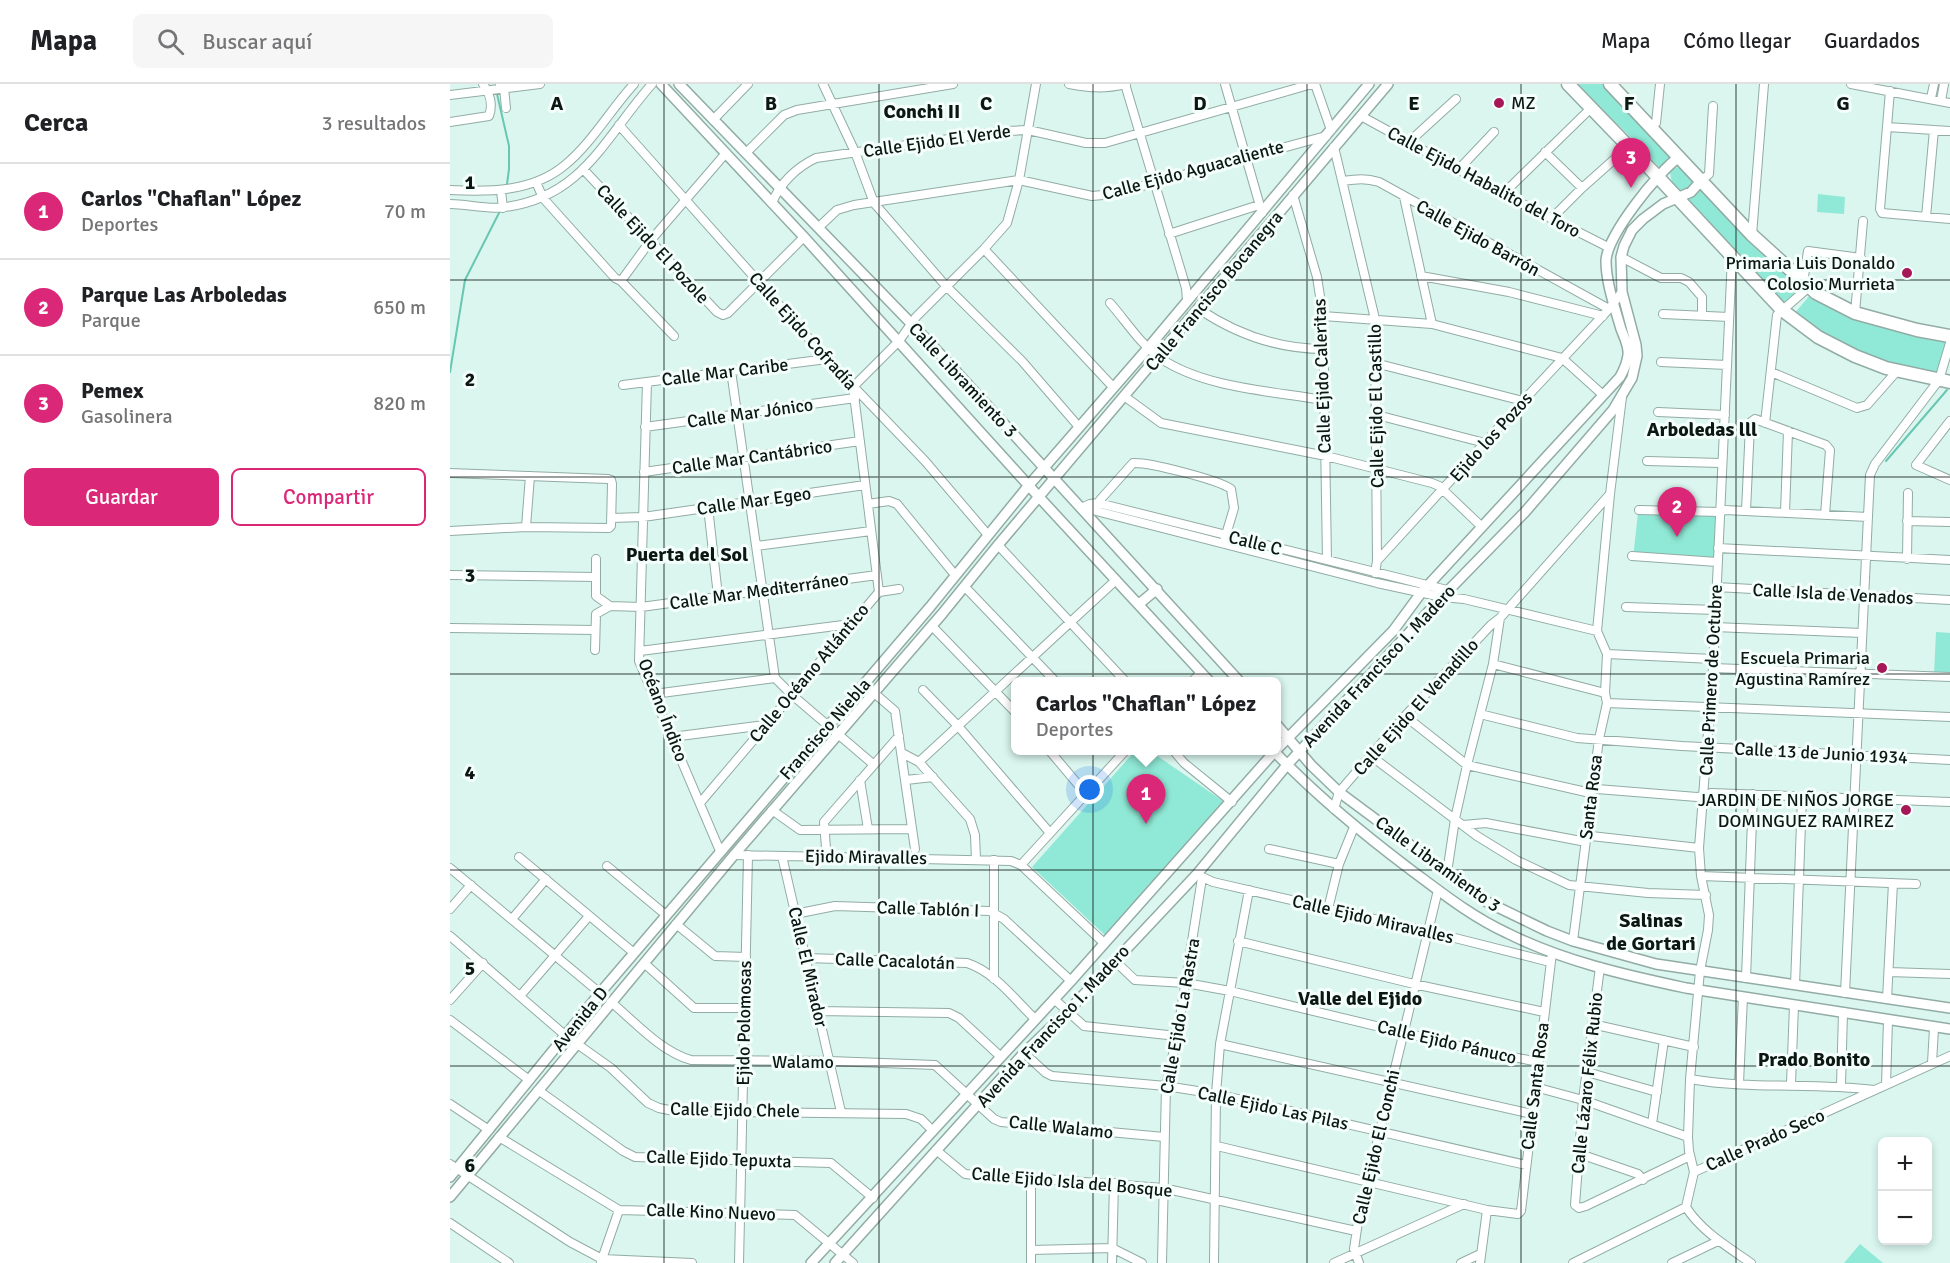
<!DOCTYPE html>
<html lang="es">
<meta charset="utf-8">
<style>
:root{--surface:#fff;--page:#f6f6f6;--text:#202124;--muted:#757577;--line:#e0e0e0;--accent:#db2777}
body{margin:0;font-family:Signika,sans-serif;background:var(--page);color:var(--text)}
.controls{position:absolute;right:18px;bottom:18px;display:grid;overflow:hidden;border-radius:9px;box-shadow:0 3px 9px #0003}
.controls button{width:54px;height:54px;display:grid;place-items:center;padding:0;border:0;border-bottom:2px solid var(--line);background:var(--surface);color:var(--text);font:30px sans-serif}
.you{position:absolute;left:640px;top:706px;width:21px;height:21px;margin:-15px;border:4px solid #fff;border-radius:50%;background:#1a73e8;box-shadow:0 0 0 9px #1a73e833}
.badge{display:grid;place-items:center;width:39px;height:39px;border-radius:50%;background:var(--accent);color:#fff;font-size:20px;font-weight:700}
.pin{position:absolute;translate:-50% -50px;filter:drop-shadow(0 2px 3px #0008)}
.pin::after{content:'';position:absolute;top:32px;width:21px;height:18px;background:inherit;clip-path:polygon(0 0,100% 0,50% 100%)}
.popup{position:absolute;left:561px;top:593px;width:270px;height:78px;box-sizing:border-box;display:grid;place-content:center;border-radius:9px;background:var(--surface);filter:drop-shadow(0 2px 4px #0005);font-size:20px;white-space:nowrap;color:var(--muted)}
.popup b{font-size:22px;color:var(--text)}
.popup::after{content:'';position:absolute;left:50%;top:100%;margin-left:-12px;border:12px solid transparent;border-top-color:var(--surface)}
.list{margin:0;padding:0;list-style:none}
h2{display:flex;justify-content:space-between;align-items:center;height:78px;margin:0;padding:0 24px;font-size:26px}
h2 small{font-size:20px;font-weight:400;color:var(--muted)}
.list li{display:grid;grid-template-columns:39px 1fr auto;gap:18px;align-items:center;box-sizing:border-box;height:96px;padding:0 24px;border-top:2px solid var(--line)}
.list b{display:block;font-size:22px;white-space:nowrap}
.list p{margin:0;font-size:20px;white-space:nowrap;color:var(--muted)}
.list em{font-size:20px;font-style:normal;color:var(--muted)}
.actions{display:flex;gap:12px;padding:18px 24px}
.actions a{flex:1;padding:14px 0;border:2px solid var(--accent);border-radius:9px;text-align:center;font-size:21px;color:var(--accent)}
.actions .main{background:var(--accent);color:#fff}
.icon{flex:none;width:33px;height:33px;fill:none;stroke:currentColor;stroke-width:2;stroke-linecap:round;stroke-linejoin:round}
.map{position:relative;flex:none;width:1500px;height:1179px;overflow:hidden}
header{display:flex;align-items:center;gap:36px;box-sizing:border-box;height:84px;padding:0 30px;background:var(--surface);border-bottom:2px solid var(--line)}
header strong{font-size:28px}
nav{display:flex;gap:33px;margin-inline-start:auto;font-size:21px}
.search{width:420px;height:54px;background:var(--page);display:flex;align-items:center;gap:15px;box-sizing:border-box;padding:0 21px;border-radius:9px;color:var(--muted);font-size:22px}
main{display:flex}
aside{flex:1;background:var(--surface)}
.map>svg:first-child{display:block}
</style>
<header>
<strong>Mapa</strong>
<div class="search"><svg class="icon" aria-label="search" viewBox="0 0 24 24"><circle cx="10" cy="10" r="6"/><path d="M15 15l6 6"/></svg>Buscar aquí</div>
<nav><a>Mapa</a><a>Cómo llegar</a><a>Guardados</a></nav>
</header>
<main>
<aside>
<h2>Cerca<small>3 resultados</small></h2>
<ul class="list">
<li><span class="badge">1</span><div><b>Carlos &quot;Chaflan&quot; López</b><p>Deportes</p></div><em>70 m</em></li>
<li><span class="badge">2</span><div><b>Parque Las Arboledas</b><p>Parque</p></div><em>650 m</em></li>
<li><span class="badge">3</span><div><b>Pemex</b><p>Gasolinera</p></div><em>820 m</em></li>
</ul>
<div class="actions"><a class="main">Guardar</a><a>Compartir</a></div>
</aside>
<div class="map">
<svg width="1500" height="1179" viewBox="0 0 1500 1179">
<rect width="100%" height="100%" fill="#daf6ef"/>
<path fill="#90e9d6" d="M1128,0H1157L1222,73L1210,84C1184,55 1155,29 1128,0Z
M1230,83L1243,96V102L1236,108C1224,106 1221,98 1220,87L1224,84Z
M1250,104L1292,150L1352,206L1332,220L1232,113Z
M1368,110L1395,113L1394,130L1367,128Z
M1361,210L1499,258L1489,292L1422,276L1385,261L1343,231Z
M1188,429L1270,431L1267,482L1183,474Z
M1486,548L1500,549V591H1484Z
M685,667H700L776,719L656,852L582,783Z
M1410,1160L1433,1179H1394Z"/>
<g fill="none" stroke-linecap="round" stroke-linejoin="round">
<path stroke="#69c6b3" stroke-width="2" d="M47,10L59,62V85L57,100
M0,288L15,196L50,127
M1436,377L1497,306"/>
<defs>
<path id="minor" d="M50,0L54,4L56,24
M373,0L405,68L424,119L496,202L572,277L629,343
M619,0C641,4 654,5 676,0
M675,0L736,204L737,216
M775,0L812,129
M865,0L881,46
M1401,0L1500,19
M1440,7L1430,125L1432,129L1500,135
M0,11L90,0
M1481,14L1484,0
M1491,17L1494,0
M911,32L1053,110L1158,163
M263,36L298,0
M0,38L39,32C43,21 40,9 33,0
M169,41L377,275L475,377L538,451
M1437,43L1500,47
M1201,44L1206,39L1210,0
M960,57L1006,15
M884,63L925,235L927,477
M1095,68L1132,104
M296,69L334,31L347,26L503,0
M1009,85L1044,48
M134,86L267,228L273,231L278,229L354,153
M893,97C907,95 916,94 929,98L1159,225
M1251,97L1259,90L1263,22
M86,98L93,114L165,194L171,197L224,252
M0,106C39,108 83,108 115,81C141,60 161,25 184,0
M51,107L53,124
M1053,110L1141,24
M843,111L867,193L873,232L877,476
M954,113L982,240
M322,119C330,99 347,83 366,74L555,47L578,46L636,59H655L862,0
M0,120C18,120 37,126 55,123C133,113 155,53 202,0
M1476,133L1484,46
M1101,135L1132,104L1178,63
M369,143L387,126L404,121L569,96L642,112L663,110L876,52
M719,150L809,121
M1302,151L1314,0
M534,165L663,303
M1171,173L1211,194H1231L1239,198L1252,213V231
M971,192L1059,208L1153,232
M171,197L201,156L276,69
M1353,199L1358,167L1411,174
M660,219C676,237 690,260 710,274C754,304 821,307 873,316
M749,225C786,250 828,265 874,265
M1405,229L1413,137
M1213,230L1279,233
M873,232L982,240L1112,274L1153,311
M1211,278L1277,281
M925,279L1073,317
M281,287L325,594L341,610L423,680
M1321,288L1407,324L1417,321L1447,287
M197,298L189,577L270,767
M173,301L377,275
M674,312L711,339L876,372L982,399L989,402L1032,443
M1208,328L1275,331
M927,331L1035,359
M1500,337L1466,381L1500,396
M1315,339L1327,231L1359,203
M195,343L405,314
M1197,377L1271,379
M194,388L410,357
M0,389L158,395L161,396L162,400L161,442L159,444L76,443L0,447
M418,420L439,417L447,420L505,491
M258,423L268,512
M647,423L650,416L683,379C699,378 769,396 781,405L784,424L775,454
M631,424L640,420L648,419L1001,507
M1189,426L1270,428L1275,426L1418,433
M1296,427L1300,341L1301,338L1305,335L1376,361L1380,366L1375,431
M636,429L642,426L927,499L992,513L1014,515L1147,547L1157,570L1155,609L1157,619L1149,655L1123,857
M1335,429L1338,347
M161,434L193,433L415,401
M1457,437L1500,438
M76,443L80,392
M548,461L676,598
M306,462L421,447
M1268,464L1500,476
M1182,472L1267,478
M146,475V512L160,522L191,523L427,491
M1457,475L1458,409
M925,489L927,477L1073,317L1159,225L1172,208
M0,491L146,493
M515,503L606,598
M1266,503L1500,516
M429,508L449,505
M1176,523L1266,526
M482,542L566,629
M1265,543L1412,549
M0,544L145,546
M1147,547L1160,410L1172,313
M145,566L146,530L160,522
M190,567L401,540
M1157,570L1263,575
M1043,580L1155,609
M1263,584L1500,593
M742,598L751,588
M473,606L508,642L600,749
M423,608L445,627L465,765
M204,610L325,594
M1157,619L1500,633
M1030,630L1127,654L1232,662L1500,676
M955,632L1017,681L1136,708L1147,705L1247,713L1261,709L1500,718
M222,653L315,641
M599,666L636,710
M723,666L734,679L782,718
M452,669L469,678L520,735L525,751L526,776
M921,672L1027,752L1066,776L1119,801L1198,809L1256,811
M469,678L666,496
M410,696L418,745
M456,696L483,693
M250,719L429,508L403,303L449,257L466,233L534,165L557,139L569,96L586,0
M884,725L889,708L955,632L1041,541L1050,534L1160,410
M322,726L350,746L462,745
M1013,741L1036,739L1131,757L1141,752L1249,764
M376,764L374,738L449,652
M819,765L889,780
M284,771L561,777L571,781L654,859
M332,772L391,1028
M69,773L184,869
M544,776V895
M571,781L676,666
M157,782L216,831
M0,784L150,909
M997,789L1005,735L1017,681L1043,580L1050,534
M750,792L763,798L977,847L1100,878
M1251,792L1466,800
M0,825L21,801
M878,825L889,780L904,743
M345,830L385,822L540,827L554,835L621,897
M62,835L96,795
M226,840L265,872L296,873
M0,852L116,952L161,984L198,1019L209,1024L224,1027L456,1030L471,1035L483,1047
M788,857L964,900L1094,928
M356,874L517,879C545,888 565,916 585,935
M665,877L685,896L736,899L780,907L1026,966L1089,978
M194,879L244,924H295
M1150,883L1133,1016L1125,1121L1129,1124L1136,1122L1240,1072
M1439,888L1500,890
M1296,894L1303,710
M1345,901L1352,713
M1395,909L1420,391L1425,380L1489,296L1500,259
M70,912L139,832
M604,915L634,942L727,952
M1437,915L1443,799
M0,916L33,879
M161,918C185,938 210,967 241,976L380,977L485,981L544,1035L551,1038L714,1053
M368,927L499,929L509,934L551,973
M0,936L79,996
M1142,940L1244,963
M770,960L1082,1030
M574,969L596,989L602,992L716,1002L766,1010L1076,1081
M1482,979L1484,944
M1137,988L1207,1008
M1240,995C1301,1006 1364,998 1424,1006
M1289,999L1293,913
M1341,1000L1344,921
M1436,1001L1438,936
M1391,1002L1393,928
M1085,1003L1133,1016L1238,1053
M88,1006L173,1067L185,1073L381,1079L423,1114
M0,1020L39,1046
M1202,1040L1214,956
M49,1053L169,1126L345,1131L403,1179
M767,1062L1037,1126L1068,1130L1071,1127L1102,869
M486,1066L515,1090L555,1094H581L713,1104L906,1147
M1130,1070L1188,1090L1193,1096
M0,1080L120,1158L152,1175L242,1179
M1244,1088L1239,1067L1238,1053L1240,995L1250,887L1258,846L1259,831L1251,792L1249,764L1263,584L1282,173
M1244,1088L1500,972
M1236,1123C1251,1147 1278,1163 1301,1179
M0,1139L59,1179
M581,1166L662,1164L692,1179
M151,1178L169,1126
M289,1179L298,771
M581,1179V1094
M662,1179L664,1099
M712,1179L716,1002L727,952L752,794
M764,1179L766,1010L770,960L799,806
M884,1179L1014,1120
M909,1179L904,1165L908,1138L988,806
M1011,1179L1030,1170
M1030,1179L1037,1126
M1123,1179L1236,1123L1244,1088
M1222,1179L1268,1157"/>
<path id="tertiary" d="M211,0L354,153L589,413L760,598
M229,0L481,260L790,598
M689,520L707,505
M826,640L861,681L889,708L1037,818L1097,847L1123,857L1206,880L1500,924
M823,666C865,711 912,749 961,786C992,809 1022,833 1057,849C1113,877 1175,891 1236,904L1500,945
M826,666L943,547L971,509L1170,293C1174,286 1177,279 1178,271C1179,262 1174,253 1171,245C1165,224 1156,199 1156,177C1157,151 1208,88 1229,73
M0,1093L150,909L480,523L579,401L698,264L919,0
M0,1113L284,771L492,530L548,461L938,0
M361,1179L621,897L826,666
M385,1179L574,969L621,924L747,790L837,681L992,513L1075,428L1163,326L1182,294L1187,272L1186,261L1172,208L1171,173L1174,162L1182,146L1193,135L1213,120L1241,108L1251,97"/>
<path id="primary" d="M1118,0L1208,93L1332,226L1368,253L1405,272L1436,284L1500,298
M1160,0L1302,151L1366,209L1405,229L1467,246L1500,252"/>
</defs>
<use href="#minor" stroke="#92aca5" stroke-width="10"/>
<use href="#tertiary" stroke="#92aca5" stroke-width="12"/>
<use href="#primary" stroke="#92aca5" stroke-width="15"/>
<use href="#minor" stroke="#fff" stroke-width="8"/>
<use href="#tertiary" stroke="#fff" stroke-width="9"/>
<use href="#primary" stroke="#fff" stroke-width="12"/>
</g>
<path fill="none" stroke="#0c1613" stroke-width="1.5" stroke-opacity="0.55" d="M214,0V1179M429,0V1179M643,0V1179M857,0V1179M1071,0V1179M1286,0V1179M0,196H1500M0,393H1500M0,590H1500M0,786H1500M0,982H1500"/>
<g fill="#a61758" stroke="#f4fffc" stroke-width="2">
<circle cx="1049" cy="19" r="6"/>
<circle cx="1457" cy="189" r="6"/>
<circle cx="1432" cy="584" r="6"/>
<circle cx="1456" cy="726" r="6"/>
</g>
<g text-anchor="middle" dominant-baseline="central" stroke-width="6" stroke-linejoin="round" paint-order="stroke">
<g font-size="18" fill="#0c1613" stroke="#f4fffc" text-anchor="end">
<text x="1061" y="19" text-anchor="start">MZ</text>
<text x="1445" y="179">Primaria Luis Donaldo<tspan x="1445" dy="21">Colosio Murrieta</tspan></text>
<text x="1420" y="574">Escuela Primaria<tspan x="1420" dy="21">Agustina Ramírez</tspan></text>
<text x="1444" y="716">JARDIN DE NIÑOS JORGE<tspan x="1444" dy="21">DOMINGUEZ RAMIREZ</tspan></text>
</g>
<g font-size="18" fill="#0c1613" stroke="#f4fffc">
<text transform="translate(487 57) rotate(-8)">Calle Ejido El Verde</text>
<text transform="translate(743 86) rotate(-15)">Calle Ejido Aguacaliente</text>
<text transform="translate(1034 98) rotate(28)">Calle Ejido Habalito del Toro</text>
<text transform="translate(1028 154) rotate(29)">Calle Ejido Barrón</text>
<text transform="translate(203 160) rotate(47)">Calle Ejido El Pozole</text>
<text transform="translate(764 207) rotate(-50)">Calle Francisco Bocanegra</text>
<text transform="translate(353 247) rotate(48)">Calle Ejido Cofradía</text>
<text transform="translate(275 288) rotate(-7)">Calle Mar Caribe</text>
<text transform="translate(872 292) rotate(-92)">Calle Ejido Caleritas</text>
<text transform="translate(513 296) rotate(47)">Calle Libramiento 3</text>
<text transform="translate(926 322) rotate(-91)">Calle Ejido El Castillo</text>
<text transform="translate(300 329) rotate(-8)">Calle Mar Jónico</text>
<text transform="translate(1041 353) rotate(-48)">Ejido los Pozos</text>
<text transform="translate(302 373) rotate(-8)">Calle Mar Cantábrico</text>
<text transform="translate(304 417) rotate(-8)">Calle Mar Egeo</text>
<text transform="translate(805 459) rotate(14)">Calle C</text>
<text transform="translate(309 507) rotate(-8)">Calle Mar Mediterráneo</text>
<text transform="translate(1383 510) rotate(3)">Calle Isla de Venados</text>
<text transform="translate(929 582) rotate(-47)">Avenida Francisco I. Madero</text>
<text transform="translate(359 589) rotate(-50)">Calle Océano Atlántico</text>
<text transform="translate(1261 596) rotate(-87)">Calle Primero de Octubre</text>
<text transform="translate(966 623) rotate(-48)">Calle Ejido El Venadillo</text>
<text transform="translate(213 626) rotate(69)">Océano Índico</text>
<text transform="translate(375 645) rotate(-49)">Francisco Niebla</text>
<text transform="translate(1371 669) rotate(3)">Calle 13 de Junio 1934</text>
<text transform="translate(1141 713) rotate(-83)">Santa Rosa</text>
<text transform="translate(416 773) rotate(1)">Ejido Miravalles</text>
<text transform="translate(988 780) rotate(36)">Calle Libramiento 3</text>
<text transform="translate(478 825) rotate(2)">Calle Tablón I</text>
<text transform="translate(923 835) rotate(13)">Calle Ejido Miravalles</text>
<text transform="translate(445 877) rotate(2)">Calle Cacalotán</text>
<text transform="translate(358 883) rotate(77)">Calle El Mirador</text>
<text transform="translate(730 932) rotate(-80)">Calle Ejido La Rastra</text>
<text transform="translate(130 935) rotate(-51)">Avenida D</text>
<text transform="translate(294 939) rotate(-89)">Ejido Polomosas</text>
<text transform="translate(603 942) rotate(-47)">Avenida Francisco I. Madero</text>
<text transform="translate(997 958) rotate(13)">Calle Ejido Pánuco</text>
<text x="353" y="978">Walamo</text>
<text transform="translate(1137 999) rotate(-84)">Calle Lázaro Félix Rubio</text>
<text transform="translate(1085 1002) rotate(-83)">Calle Santa Rosa</text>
<text transform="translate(823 1024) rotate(12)">Calle Ejido Las Pilas</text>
<text transform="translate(285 1026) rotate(1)">Calle Ejido Chele</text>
<text transform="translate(611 1043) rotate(6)">Calle Walamo</text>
<text transform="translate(1315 1056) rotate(-24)">Calle Prado Seco</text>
<text transform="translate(926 1063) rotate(-77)">Calle Ejido El Conchi</text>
<text transform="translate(269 1075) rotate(2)">Calle Ejido Tepuxta</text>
<text transform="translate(622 1098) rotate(5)">Calle Ejido Isla del Bosque</text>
<text transform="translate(261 1128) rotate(2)">Calle Kino Nuevo</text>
</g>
<g font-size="20" font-weight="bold" fill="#0c1613" stroke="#f4fffc">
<text x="472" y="27">Conchi II</text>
<text x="1252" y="345">Arboledas lll</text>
<text x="237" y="470">Puerta del Sol</text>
<text x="1201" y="836">Salinas<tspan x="1201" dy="23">de Gortari</tspan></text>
<text x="910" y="914">Valle del Ejido</text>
<text x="1364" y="975">Prado Bonito</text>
</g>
</g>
<g font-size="20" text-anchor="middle" font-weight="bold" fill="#0c1613" stroke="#f4fffc" stroke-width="6" stroke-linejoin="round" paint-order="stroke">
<text x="107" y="26">A</text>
<text x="321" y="26">B</text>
<text x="536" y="26">C</text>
<text x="750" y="26">D</text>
<text x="964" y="26">E</text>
<text x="1179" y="26">F</text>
<text x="1393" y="26">G</text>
<text x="20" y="105">1</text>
<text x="20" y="302">2</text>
<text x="20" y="498">3</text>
<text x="20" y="695">4</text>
<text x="20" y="891">5</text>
<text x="20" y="1088">6</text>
</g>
</svg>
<div class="controls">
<button>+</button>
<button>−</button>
</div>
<div class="you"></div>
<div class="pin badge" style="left:696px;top:740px">1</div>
<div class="popup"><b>Carlos &quot;Chaflan&quot; López</b>Deportes</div>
<div class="pin badge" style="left:1227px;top:453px">2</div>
<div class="pin badge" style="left:1181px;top:104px">3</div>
</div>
</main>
